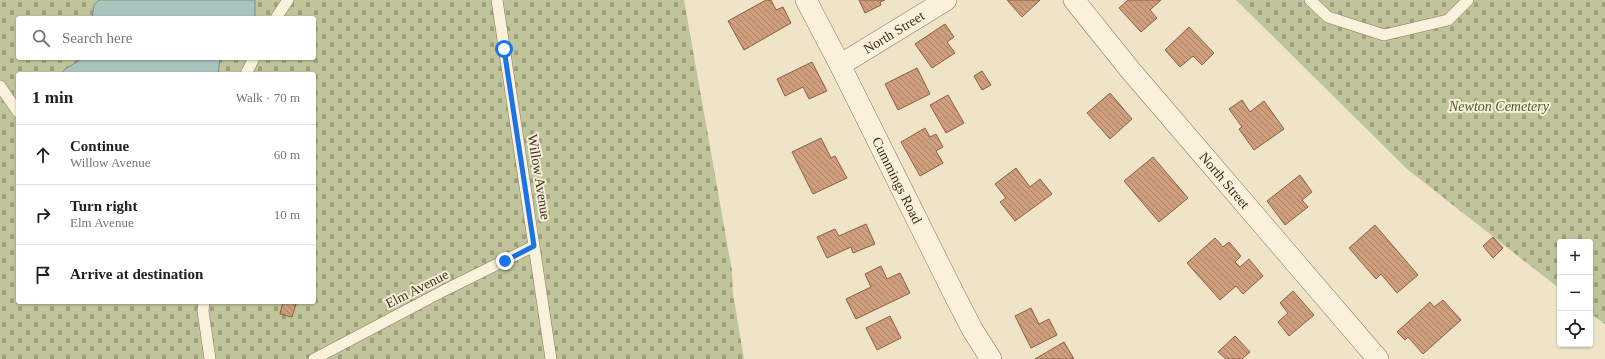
<!DOCTYPE html>
<meta charset="utf-8">
<style>
:root{--surface:#fff;--page:#f6f6f6;--text:#202124;--muted:#757577;--line:#e0e0e0}
body{margin:0;font-family:"Times New Roman",serif;background:var(--page);color:var(--text)}
.controls{position:absolute;right:12px;bottom:12px;display:grid;overflow:hidden;border-radius:4px;box-shadow:0 1px 3px #0004}
.controls button{width:36px;height:36px;display:grid;place-items:center;padding:0;border:0;border-bottom:1px solid var(--line);background:var(--surface);color:var(--text);font:20px sans-serif}
.stop{position:absolute;width:12px;height:12px;margin:-9px;border:3px solid #1a73e8;border-radius:50%;background:#fff}
.stop.end{background:#1a73e8;border-color:#fff;box-shadow:0 1px 4px #0008}
.list{margin:0;padding:0;list-style:none}
h2{display:flex;justify-content:space-between;align-items:center;height:52px;margin:0;padding:0 16px;font-size:17px}
h2 small{font-size:13px;font-weight:400;color:var(--muted)}
.list li{display:grid;grid-template-columns:26px 1fr auto;gap:12px;align-items:center;box-sizing:border-box;height:60px;padding:0 16px;border-top:1px solid var(--line)}
.list b{display:block;font-size:15px;white-space:nowrap}
.list p{margin:0;font-size:13px;white-space:nowrap;color:var(--muted)}
.list em{font-size:13px;font-style:normal;color:var(--muted)}
.icon{flex:none;width:22px;height:22px;fill:none;stroke:currentColor;stroke-width:2;stroke-linecap:round;stroke-linejoin:round}
.map{position:relative;flex:none;width:1605px;height:359px;overflow:hidden}
.search{position:absolute;background:var(--surface);box-shadow:0 1px 3px #0004;left:16px;top:16px;width:300px;height:44px;display:flex;align-items:center;gap:10px;box-sizing:border-box;padding:0 14px;border-radius:4px;color:var(--muted);font-size:15px}
.panel{position:absolute;background:var(--surface);box-shadow:0 1px 3px #0004;left:16px;top:72px;width:300px;height:232px;border-radius:4px}
.map>svg:first-child{display:block}
</style>
<div class="map">
<svg width="1605" height="359" viewBox="0 0 1605 359">
<defs>
<pattern id="cemetery-stones" width="16" height="16" patternUnits="userSpaceOnUse"><rect width="16" height="16" fill="#bfc49a"/><path d="M2 7V4a2 2 0 0 1 4 0v3zM10 15v-3a2 2 0 0 1 4 0v3z" fill="#9ca07d"/></pattern>
<pattern id="building-back-hatch" width="6" height="6" patternUnits="userSpaceOnUse"><rect width="6" height="6" fill="#cf9f7d"/><path d="M-1 5l2 2M0 0l6 6M5-1l2 2" fill="none" stroke="#a98266"/></pattern>
</defs>
<rect width="100%" height="100%" fill="#f0e4c8"/>
<path fill="url(#cemetery-stones)" fill-rule="evenodd" d="M0,0H684L732,271L733,294L744,359H0ZM18,18H314V58H18ZM18,74H314V302H18Z
M1236,0H1605V324L1590,313V242H1560V289L1407,169Z"/>
<path fill="#a9c4bc" stroke="#6f938a" d="M99,0H255V15L253,18H92L94,5Z
M84,58H220L218,74H61L65,69Z"/>
<path fill="url(#building-back-hatch)" stroke="#8d5f41" d="M766,0H771L776,10L783,7L791,23L744,50L728,21Z
M859,0H885L880,2L881,5L865,13Z
M1007,0H1040L1022,17Z
M1128,0H1161L1150,10L1157,18L1141,32L1119,8Z
M945,24L954,37L947,42L955,53L932,68L915,44Z
M1189,27L1214,53L1202,65L1193,56L1180,67L1165,50Z
M812,62L827,91L809,99L803,87L785,96L777,79Z
M917,68L930,94L898,110L885,84Z
M982,71L991,85L982,90L974,76Z
M1110,93L1132,119L1110,139L1087,113Z
M948,95L964,123L946,133L930,105Z
M1242,100L1250,112L1264,101L1284,129L1254,150L1239,129L1242,127L1229,109Z
M925,128L930,137L936,134L943,147L936,151L943,163L920,176L901,142Z
M821,138L831,158L835,156L847,178L813,194L792,152Z
M1153,157L1188,198L1159,222L1124,181Z
M1016,168L1030,187L1040,179L1052,194L1015,221L1000,202L1006,198L995,184Z
M1300,175L1312,192L1302,200L1308,207L1285,225L1267,201Z
M866,224L875,244L853,253L851,247L827,258L817,237L835,229L839,236Z
M1375,225L1418,275L1397,293L1381,274L1376,279L1349,248Z
M1493,237L1503,248L1493,258L1483,246Z
M1215,238L1223,247L1229,242L1241,256L1235,262L1240,267L1249,259L1263,276L1243,294L1236,286L1220,300L1187,263Z
M881,266L887,279L900,273L910,293L856,319L846,299L871,287L865,274Z
M1293,291L1314,315L1289,336L1278,322L1288,313L1280,303Z
M1443,300L1461,320L1423,354L1408,337L1405,340L1397,332L1430,302L1434,307Z
M283,302L296,304L292,317L280,314Z
M1031,308L1039,324L1049,319L1057,335L1031,348L1015,316Z
M890,316L901,338L877,350L866,328Z
M1235,336L1250,352L1242,359H1226L1218,352Z
M1064,342L1074,359H1035Z"/>
<g fill="none" stroke-linecap="round" stroke-linejoin="round">
<defs>
<path id="service" d="M497,0L551,359
M1310,0L1328,17L1384,35L1448,20L1468,0
M276,18L288,0
M246,74L254,58
M0,86L18,112
M204,302L203,311L210,359
M314,359L445,290L534,246"/>
<g id="minor">
<path id="s1" d="M806,0L840,65L955,296L972,329L991,359"/>
<path id="s2" d="M1074,0L1131,71L1378,359"/>
<path id="s3" d="M840,65L946,0"/>
</g>
</defs>
<use href="#service" stroke="#8d765c" stroke-width="12"/>
<use href="#minor" stroke="#8d765c" stroke-width="22"/>
<use href="#service" stroke="#faf1dc" stroke-width="11"/>
<use href="#minor" stroke="#faf1dc" stroke-width="21"/>
</g>
<g fill="none" stroke-linecap="round" stroke-linejoin="round">
<path stroke="#1a73e8" stroke-width="5" d="M504,49L534,246L505,261"/>
</g>
<g text-anchor="middle" dominant-baseline="central" stroke-width="4" stroke-linejoin="round" paint-order="stroke">
<g font-size="14" fill="#3d2e20" stroke="#f7eed8">
<text stroke="none"><textPath href="#s3" startOffset="63">North Street</textPath></text>
<text transform="translate(539 177) rotate(81)">Willow Avenue</text>
<text stroke="none"><textPath href="#s1" startOffset="202">Cummings Road</textPath></text>
<text stroke="none"><textPath href="#s2" startOffset="235">North Street</textPath></text>
<text transform="translate(417 289) rotate(-27)">Elm Avenue</text>
</g>
<g font-size="14" font-style="italic" fill="#4d5a26" stroke="#f7eed8">
<text x="1499" y="106">Newton Cemetery</text>
</g>
</g>
</svg>
<div class="controls">
<button>+</button>
<button>−</button>
<button><svg class="icon" aria-label="locate" viewBox="0 0 24 24"><circle cx="12" cy="12" r="6"/><path d="M12 2v4M12 18v4M2 12h4M18 12h4"/></svg></button>
</div>
<div class="stop" style="left:504px;top:49px"></div>
<div class="stop end" style="left:505px;top:261px"></div>
<div class="search"><svg class="icon" aria-label="search" viewBox="0 0 24 24"><circle cx="10" cy="10" r="6"/><path d="M15 15l6 6"/></svg>Search here</div>
<section class="panel">
<h2>1 min<small>Walk · 70 m</small></h2>
<ul class="list">
<li><svg class="icon" aria-label="ahead" viewBox="0 0 24 24"><path d="M12 20V5M6 11l6-6 6 6"/></svg><div><b>Continue</b><p>Willow Avenue</p></div><em>60 m</em></li>
<li><svg class="icon" aria-label="right" viewBox="0 0 24 24"><path d="M7 20v-9h11M14 6l5 5-5 5"/></svg><div><b>Turn right</b><p>Elm Avenue</p></div><em>10 m</em></li>
<li><svg class="icon" aria-label="arrive" viewBox="0 0 24 24"><path d="M6 21V4h12l-3 4 3 4H6"/></svg><div><b>Arrive at destination</b></div></li>
</ul>
</section>
</div>
